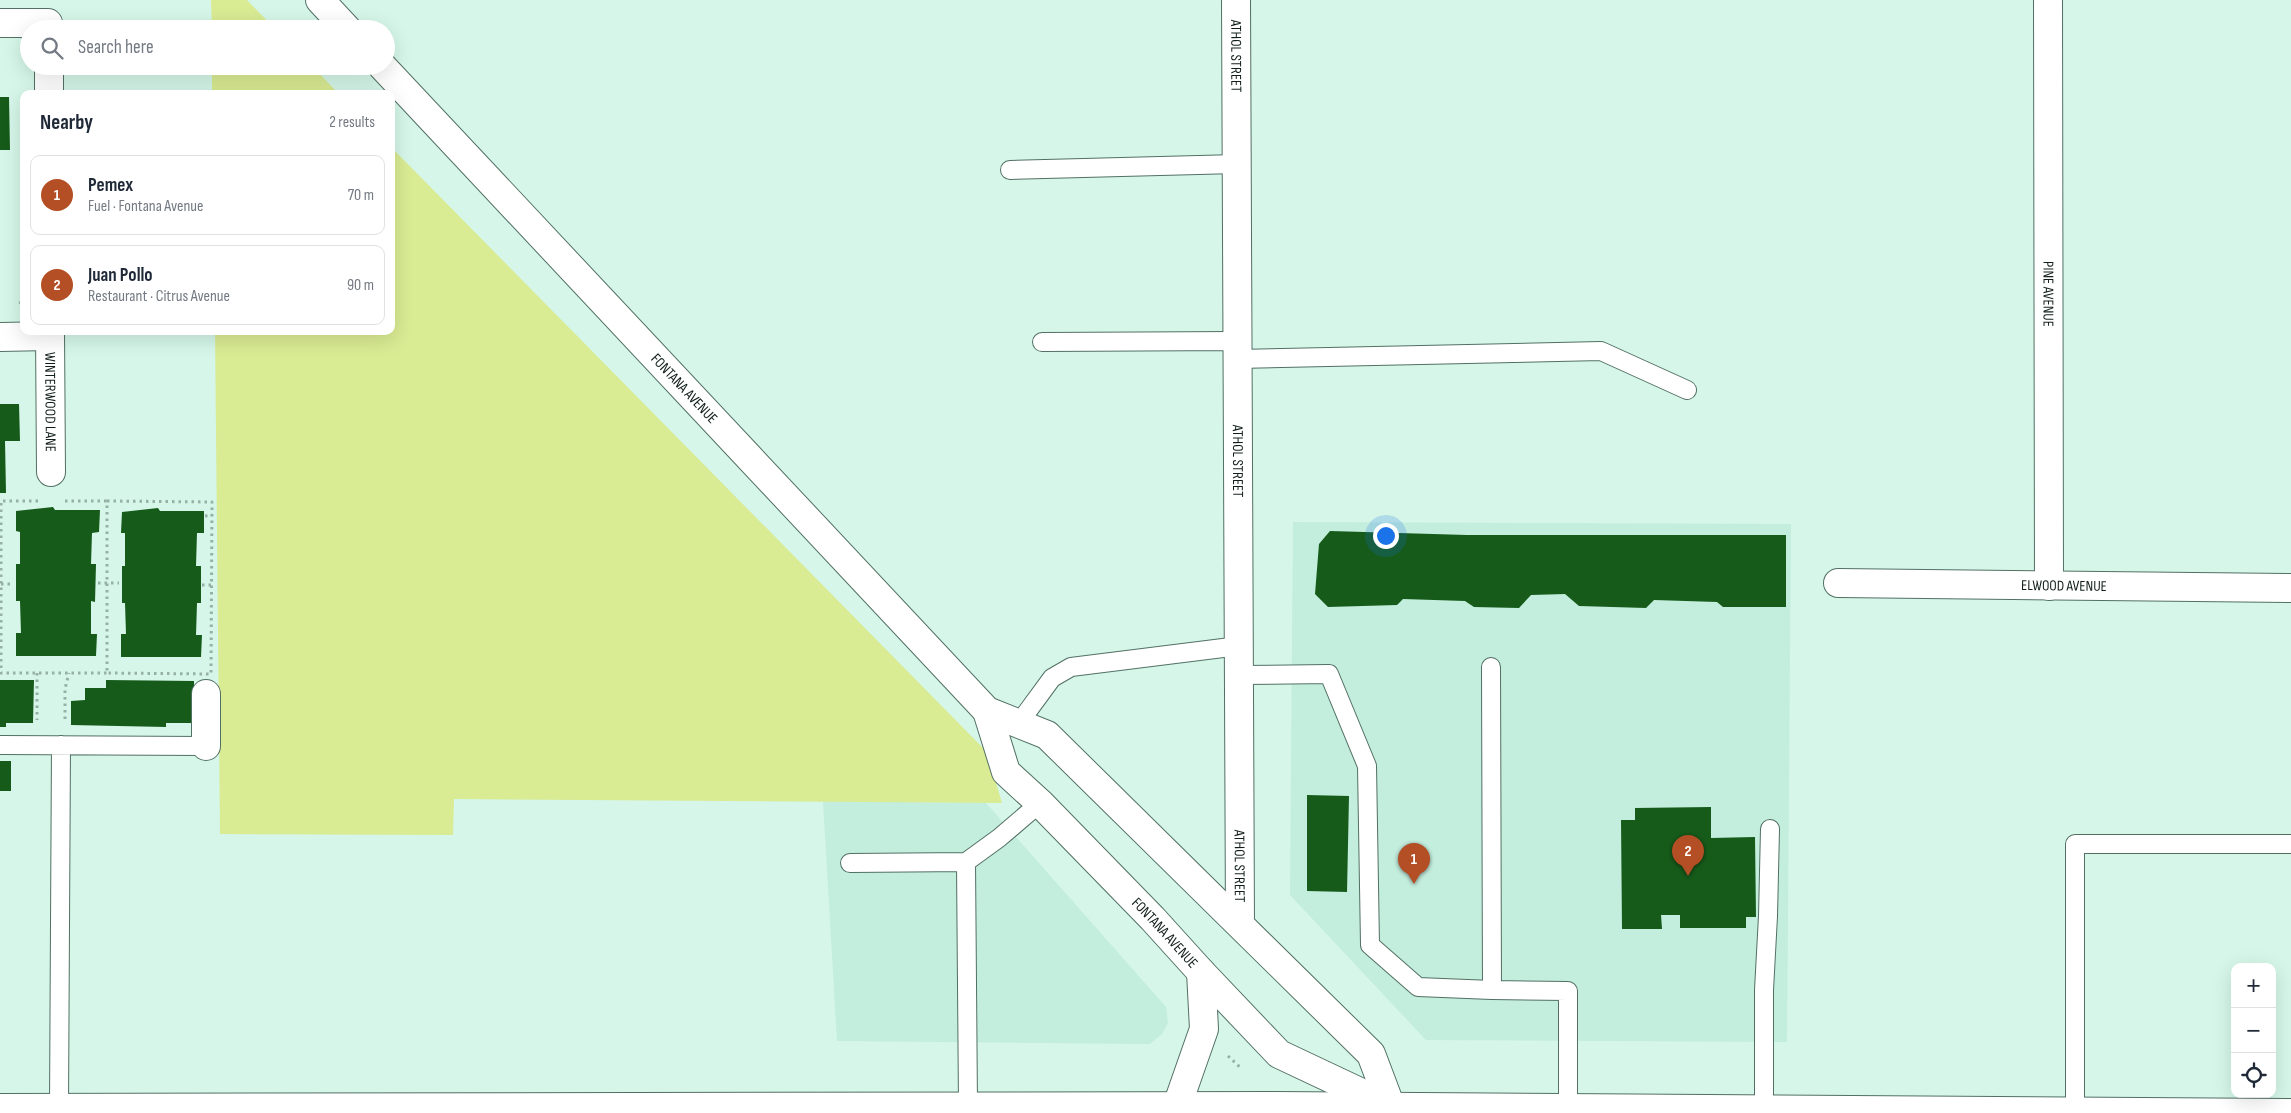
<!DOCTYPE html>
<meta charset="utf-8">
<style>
:root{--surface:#fff;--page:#f6f6f7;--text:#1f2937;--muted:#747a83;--line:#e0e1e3;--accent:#b44e24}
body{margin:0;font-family:"Sofia Sans Condensed",sans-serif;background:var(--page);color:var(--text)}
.controls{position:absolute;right:15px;bottom:15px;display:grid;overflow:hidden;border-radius:10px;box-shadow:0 5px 20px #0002}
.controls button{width:45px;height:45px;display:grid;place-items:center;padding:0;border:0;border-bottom:1px solid var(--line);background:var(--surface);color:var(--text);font:25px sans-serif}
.you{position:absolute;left:1385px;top:535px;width:18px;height:18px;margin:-12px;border:4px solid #fff;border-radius:50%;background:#1a73e8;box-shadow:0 0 0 8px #1a73e833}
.badge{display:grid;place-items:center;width:32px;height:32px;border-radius:50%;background:var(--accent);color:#fff;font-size:16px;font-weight:700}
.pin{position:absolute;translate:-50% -41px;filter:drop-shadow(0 1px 2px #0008)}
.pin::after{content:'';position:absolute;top:26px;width:18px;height:15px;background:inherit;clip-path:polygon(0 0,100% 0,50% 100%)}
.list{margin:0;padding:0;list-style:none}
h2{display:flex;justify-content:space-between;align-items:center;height:65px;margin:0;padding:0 20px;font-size:21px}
h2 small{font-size:16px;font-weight:400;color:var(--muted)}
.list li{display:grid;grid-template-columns:32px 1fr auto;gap:15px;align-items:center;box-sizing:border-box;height:80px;margin:0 10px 10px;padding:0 10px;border:1px solid var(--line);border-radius:10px}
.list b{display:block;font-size:19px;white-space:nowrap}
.list p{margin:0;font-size:16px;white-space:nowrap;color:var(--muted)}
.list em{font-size:16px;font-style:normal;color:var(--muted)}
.icon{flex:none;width:28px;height:28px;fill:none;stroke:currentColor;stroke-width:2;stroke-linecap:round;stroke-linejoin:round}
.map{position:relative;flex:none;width:2291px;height:1113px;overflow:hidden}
.search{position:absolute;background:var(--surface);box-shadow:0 5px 20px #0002;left:20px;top:20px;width:375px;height:55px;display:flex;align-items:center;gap:12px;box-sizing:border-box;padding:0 18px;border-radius:28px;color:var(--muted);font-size:19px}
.panel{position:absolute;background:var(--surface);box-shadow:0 5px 20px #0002;left:20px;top:90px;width:375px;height:245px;border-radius:10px}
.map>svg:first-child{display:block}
</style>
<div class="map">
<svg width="2291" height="1113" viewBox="0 0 2291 1113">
<rect width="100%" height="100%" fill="#d5f6e9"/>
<path fill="#c3eddd" d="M1293,522L1791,524L1787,1042L1426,1040L1290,895Z
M823,801L986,803L1166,1007L1168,1023L1162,1034L1150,1044L837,1041Z"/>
<path fill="#d9eb93" d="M211,0H247L275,29H212Z
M212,66H312L339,94H212Z
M391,147L987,752L1002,803L454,799L453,835L220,834L215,331H391Z"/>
<path fill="#165b1a" d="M0,97H9L10,150H0Z
M0,404H19L20,441H5L6,493H0Z
M53,507L55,510H100L99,532L92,533L91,564H96L95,602L91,601V634H97L96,656H16V633H21L20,601H16V564H20V532L16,531V511Z
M158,508L160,511H204V533H197L196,566H201V603H197L196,635H202L201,657H121V634H126L125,603H122V566H125V533H121L122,512Z
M1330,531L1467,535H1786V607H1723L1717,602L1654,600L1646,608L1579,606L1565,594L1531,595L1519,608L1474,607L1465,601L1403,599L1397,605L1328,607L1315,594L1319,544Z
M0,680H34L33,723H6V727H0Z
M106,680L194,681V723H166V727L71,725V701L85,700V688H106Z
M0,761H11V791H0Z
M1307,795L1349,796L1347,892L1307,891Z
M1711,807V838L1755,837L1756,917H1746V928H1680V915H1661L1662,929H1622L1621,820H1635V808Z"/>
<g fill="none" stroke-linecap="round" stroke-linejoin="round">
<defs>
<path id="lane" d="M1010,170L1237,164
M1042,342L1237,341
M1237,359L1601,351L1687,390
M1491,667L1492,990L1568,991V1108
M1239,675L1329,674L1367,766L1370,945L1418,987L1492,990
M1019,723L1052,678L1071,667L1239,646
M0,745L206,746
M966,862L999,838L1040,803
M850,863L966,862L968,1106
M59,1107L61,745
M1764,1109V990L1768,916L1770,829
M2075,1111V844H2291"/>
<g id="street">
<path id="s1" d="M1236,0L1240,924"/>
<path id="s2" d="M2048,0L2049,586"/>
<path d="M0,23H48V29"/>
<path d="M49,66V94"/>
<path id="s3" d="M50,331L51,472"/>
<path d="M0,337L50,336"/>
<path id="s4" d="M1838,583L2291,588"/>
<path d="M206,694V746"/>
</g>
<g id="secondary">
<path d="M320,0L347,29"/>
<path id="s5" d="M382,66L987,711L1047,735L1371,1054L1391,1107L1397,1113"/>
<path id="s6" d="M987,711L1006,772L1040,803L1153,919L1201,972L1279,1054L1385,1104"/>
<path d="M1177,1106L1204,1029L1201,972"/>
<path d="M0,1108L1274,1106L2291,1113"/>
</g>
</defs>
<use href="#lane" stroke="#527064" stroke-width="20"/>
<use href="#street" stroke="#527064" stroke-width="30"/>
<use href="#secondary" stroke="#527064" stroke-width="30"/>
<path stroke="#96b0a6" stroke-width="3" stroke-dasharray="2.5 4" stroke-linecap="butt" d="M20,304L24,294
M38,501H1V673H107
M65,501H107
M107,501L212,502L211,674L107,673Z
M205,516L212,515
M98,583H119
M1,584H13
M202,585H212
M37,673V720
M65,719V689L69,673
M1228,1056L1242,1069"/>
<use href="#lane" stroke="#fff" stroke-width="18"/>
<use href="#street" stroke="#fff" stroke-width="28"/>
<use href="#secondary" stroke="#fff" stroke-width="28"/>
</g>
<g text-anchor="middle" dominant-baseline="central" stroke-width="5" stroke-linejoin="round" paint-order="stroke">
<g font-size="15" fill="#111e19" stroke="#fff">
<text stroke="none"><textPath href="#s1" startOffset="56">ATHOL STREET</textPath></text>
<text stroke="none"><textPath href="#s2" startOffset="294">PINE AVENUE</textPath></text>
<text stroke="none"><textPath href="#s5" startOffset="442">FONTANA AVENUE</textPath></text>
<text stroke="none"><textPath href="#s3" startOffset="71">WINTERWOOD LANE</textPath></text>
<text stroke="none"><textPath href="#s1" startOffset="461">ATHOL STREET</textPath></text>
<text stroke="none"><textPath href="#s4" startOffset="226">ELWOOD AVENUE</textPath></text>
<text stroke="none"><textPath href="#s1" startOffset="866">ATHOL STREET</textPath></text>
<text stroke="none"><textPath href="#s6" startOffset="290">FONTANA AVENUE</textPath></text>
</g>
</g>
</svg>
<div class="controls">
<button>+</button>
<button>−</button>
<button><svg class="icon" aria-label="locate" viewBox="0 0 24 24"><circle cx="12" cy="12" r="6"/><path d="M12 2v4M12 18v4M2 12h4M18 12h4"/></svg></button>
</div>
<div class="you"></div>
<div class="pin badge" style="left:1414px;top:884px">1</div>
<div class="pin badge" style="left:1688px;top:876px">2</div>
<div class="search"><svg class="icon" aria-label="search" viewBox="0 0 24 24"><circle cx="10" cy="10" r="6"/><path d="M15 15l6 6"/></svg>Search here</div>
<section class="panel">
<h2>Nearby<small>2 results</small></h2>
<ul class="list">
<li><span class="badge">1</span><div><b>Pemex</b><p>Fuel · Fontana Avenue</p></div><em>70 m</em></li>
<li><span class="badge">2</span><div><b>Juan Pollo</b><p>Restaurant · Citrus Avenue</p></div><em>90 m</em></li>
</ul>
</section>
</div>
